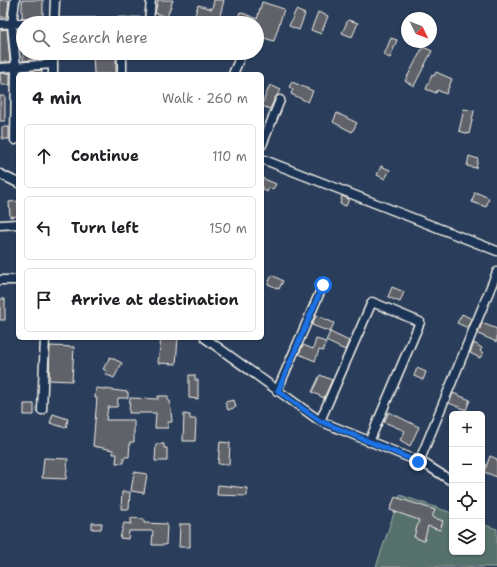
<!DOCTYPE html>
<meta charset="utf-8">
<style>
:root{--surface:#fff;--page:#f6f6f6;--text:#202124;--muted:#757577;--line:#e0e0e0}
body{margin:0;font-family:"Shantell Sans",sans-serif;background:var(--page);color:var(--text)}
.controls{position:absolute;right:12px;bottom:12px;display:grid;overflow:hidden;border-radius:6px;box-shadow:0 1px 3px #0004}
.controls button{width:36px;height:36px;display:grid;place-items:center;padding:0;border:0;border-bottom:1px solid var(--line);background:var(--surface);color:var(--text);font:20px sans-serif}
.compass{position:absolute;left:401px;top:12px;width:36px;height:36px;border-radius:50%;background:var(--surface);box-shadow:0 1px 3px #0004;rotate:133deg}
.stop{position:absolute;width:12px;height:12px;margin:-9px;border:3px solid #1a73e8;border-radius:50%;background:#fff}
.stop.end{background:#1a73e8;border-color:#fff;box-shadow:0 1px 4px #0008}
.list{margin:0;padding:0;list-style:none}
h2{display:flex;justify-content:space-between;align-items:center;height:52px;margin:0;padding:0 16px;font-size:17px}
h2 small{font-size:13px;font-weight:400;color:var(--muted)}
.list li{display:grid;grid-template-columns:26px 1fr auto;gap:12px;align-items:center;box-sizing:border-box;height:64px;margin:0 8px 8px;padding:0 8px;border:1px solid var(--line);border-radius:6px}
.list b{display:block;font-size:15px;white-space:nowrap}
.list em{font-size:13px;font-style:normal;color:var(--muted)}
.icon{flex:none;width:22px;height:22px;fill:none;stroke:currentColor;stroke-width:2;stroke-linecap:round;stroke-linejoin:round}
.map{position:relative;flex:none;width:497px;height:567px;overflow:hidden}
.search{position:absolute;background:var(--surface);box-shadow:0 1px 3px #0004;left:16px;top:16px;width:248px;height:44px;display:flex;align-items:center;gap:10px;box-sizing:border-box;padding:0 14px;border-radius:22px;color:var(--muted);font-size:15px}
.panel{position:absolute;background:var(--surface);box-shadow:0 1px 3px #0004;left:16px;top:72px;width:248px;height:268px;border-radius:6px}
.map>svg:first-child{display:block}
</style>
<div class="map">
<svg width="497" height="567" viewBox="0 0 497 567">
<rect width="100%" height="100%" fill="#2a3e5b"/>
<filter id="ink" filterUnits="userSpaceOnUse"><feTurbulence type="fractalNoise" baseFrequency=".025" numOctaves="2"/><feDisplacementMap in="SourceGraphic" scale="8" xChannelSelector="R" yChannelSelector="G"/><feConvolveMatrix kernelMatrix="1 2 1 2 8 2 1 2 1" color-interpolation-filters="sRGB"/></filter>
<g filter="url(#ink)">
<path fill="#566f6c" stroke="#a5b0aa" d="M400,495L452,513V552H482V524L497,529V567H376Z"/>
<path fill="#60626a" stroke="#f4f1e8" d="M0,0H9L7,17H0Z
M22,0H43V17L22,18Z
M158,0H173L167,17L155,13Z
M214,0H224L218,23L193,22L198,5L212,9Z
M262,2L284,9L274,41L257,36L260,23H236L240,12L257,19Z
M296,10L305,14L299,30L289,26Z
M318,12L328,16L321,34L311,30Z
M348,20L358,23L352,37L342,33Z
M7,29L10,62H0V30Z
M391,38L397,40L390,58L384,55Z
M423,47L432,51L414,86L405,81Z
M23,53H42V59L23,61Z
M93,53H116V74H94Z
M42,70V74H21V72Z
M436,72L452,79L446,94L437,90L436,93L426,89L432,75L434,76Z
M0,73H10V85H1Z
M292,82L313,91L308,102L291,94L293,89L289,87Z
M270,85L281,90L275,98L270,109L262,106V104Z
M0,96H5V121H0Z
M464,109L474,111L469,134L459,131Z
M337,113L357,123L352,132L333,122Z
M2,127H9V139H2Z
M469,156L478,159L476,168L467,166Z
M381,166L390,170L385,179L377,175Z
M262,178L276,184L273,189L269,188L267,192L262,189Z
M475,192L489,198L486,207L472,202Z
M342,196L349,199L346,206L340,204Z
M18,201V216L10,217L9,202Z
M272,275L283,281L279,289L268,284Z
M392,287L404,292L400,302L388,297Z
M0,299H5V320H0Z
M462,314L472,319L468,328L457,323Z
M316,315L334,323L330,332L312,325Z
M482,323L497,329V342L478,334Z
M330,332L349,341L345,350L326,341Z
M161,338H178L176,364L158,363Z
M316,339L326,342L323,351L319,350L315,361L299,354L303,345L313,349Z
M474,343L482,348L480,351L483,353L480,358L470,353Z
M50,346L74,347L72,381L49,380Z
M110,357L122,363L114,378L105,374L107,371L103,369Z
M417,368L426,372L423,380L414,376Z
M189,375H195V380H198V399L189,398Z
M320,375L332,380L324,398L312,392Z
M96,388L128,392V398H118L117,407H108L106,420H134V442H130L129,457H124V463H116L117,454H113V450L93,446L97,398H95Z
M453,393L470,400L466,410L449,403Z
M158,396H168V401H170L172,422H168V428H155L156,413H129L130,398L158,399Z
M234,400L236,407L228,410L225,402Z
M24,404H34V415H24Z
M389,412L419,427L410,446L400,440L405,431L384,422Z
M53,414L68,419L66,428L50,423Z
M184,414L190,415V419H196L195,441H183Z
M220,442L230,443L229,465L218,464Z
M156,444H164V448H167V461H155Z
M490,456L497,459V477L484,472Z
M44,458L68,459L66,479L42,478Z
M134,472L147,474L144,493L131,491Z
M218,485L247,488V496L217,495Z
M122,492H130L129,509H121Z
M395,497L435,510L432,517L443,521L440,530L428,526L424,541L414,537L419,520L390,510Z
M131,518L144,519V523L167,524L166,545H152L153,531H129L128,539L120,538L124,523L131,524Z
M92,523H102L101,529H92Z
M180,524H190V547H179Z"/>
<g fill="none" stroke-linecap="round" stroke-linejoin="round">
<defs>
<path id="minor" d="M26,23L149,22L151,0
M54,23L55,0
M0,24L23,23
M0,68L53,64
M53,74V53
M122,74V53
M233,74L239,60
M15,140L16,67L12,24L15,0
M262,145L280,100
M262,159L497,251
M0,174L18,183
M0,225L18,224
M0,280H18
M205,338L320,421L425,464L450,480
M277,391L323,285
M42,410L45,338
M320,421L372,302L420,322L369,442
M419,462L497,272"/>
</defs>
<use href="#minor" stroke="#f4f1e8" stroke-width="11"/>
<use href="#minor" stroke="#1d3557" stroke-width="8"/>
</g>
</g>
<g fill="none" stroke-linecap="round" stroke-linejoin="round" filter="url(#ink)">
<path stroke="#1a73e8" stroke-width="5" d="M323,285L278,391L320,421L418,462"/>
</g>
</svg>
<div class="controls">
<button>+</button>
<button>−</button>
<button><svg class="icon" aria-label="locate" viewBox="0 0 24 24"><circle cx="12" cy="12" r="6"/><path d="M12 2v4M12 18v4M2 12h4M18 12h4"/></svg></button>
<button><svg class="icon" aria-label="layers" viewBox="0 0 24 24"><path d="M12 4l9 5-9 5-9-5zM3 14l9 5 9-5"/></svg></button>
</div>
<svg class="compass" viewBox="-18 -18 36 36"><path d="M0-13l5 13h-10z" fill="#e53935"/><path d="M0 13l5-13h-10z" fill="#757577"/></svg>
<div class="stop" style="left:323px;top:285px"></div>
<div class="stop end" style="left:418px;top:462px"></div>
<div class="search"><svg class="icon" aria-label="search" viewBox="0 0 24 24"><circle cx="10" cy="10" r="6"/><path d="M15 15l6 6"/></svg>Search here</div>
<section class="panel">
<h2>4 min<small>Walk · 260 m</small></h2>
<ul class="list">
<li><svg class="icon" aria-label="ahead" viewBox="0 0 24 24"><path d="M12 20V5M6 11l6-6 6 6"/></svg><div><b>Continue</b></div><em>110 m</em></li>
<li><svg class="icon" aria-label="left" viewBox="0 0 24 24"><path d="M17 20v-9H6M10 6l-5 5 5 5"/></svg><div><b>Turn left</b></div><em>150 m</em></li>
<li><svg class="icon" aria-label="arrive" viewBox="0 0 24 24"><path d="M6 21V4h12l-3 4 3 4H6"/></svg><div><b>Arrive at destination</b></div></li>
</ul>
</section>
</div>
